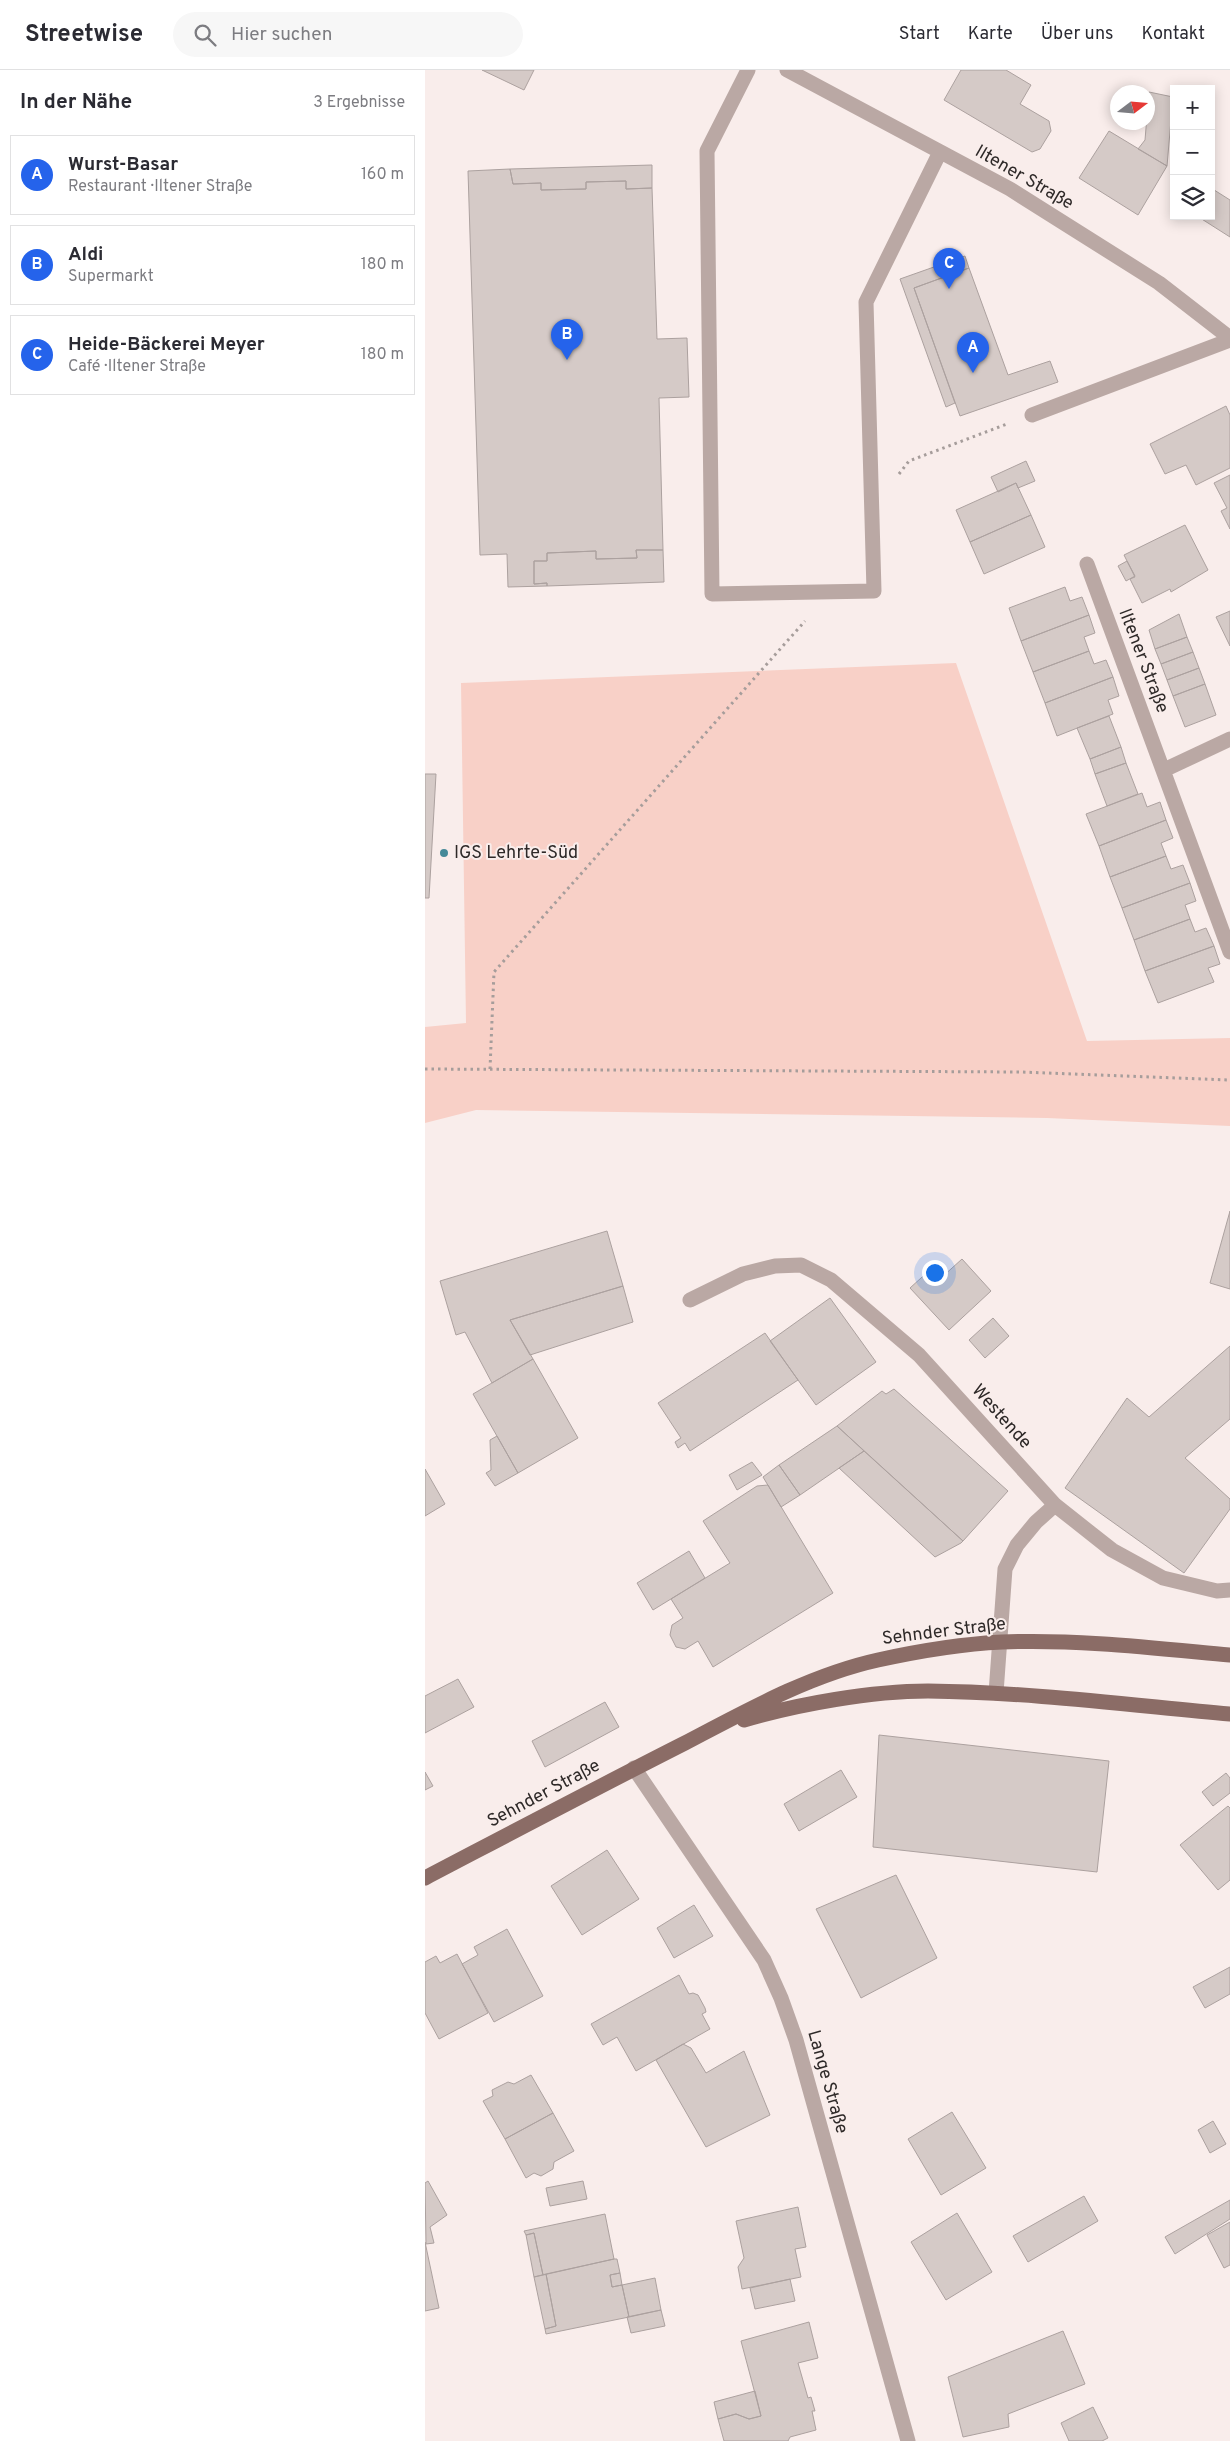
<!DOCTYPE html>
<html lang="de">
<meta charset="utf-8">
<style>
:root{--surface:#fff;--page:#f7f7f7;--text:#2b2b33;--muted:#7c7c81;--line:#e1e1e2;--accent:#2563eb}
body{margin:0;font-family:Overpass,sans-serif;background:var(--page);color:var(--text)}
.controls{position:absolute;right:15px;top:15px;display:grid;overflow:hidden;border-radius:0px;box-shadow:0 2px 12px #0003}
.controls button{width:45px;height:45px;display:grid;place-items:center;padding:0;border:0;border-bottom:1px solid var(--line);background:var(--surface);color:var(--text);font:25px sans-serif}
.compass{position:absolute;left:685px;top:15px;width:45px;height:45px;border-radius:50%;background:var(--surface);box-shadow:0 2px 12px #0003;rotate:74deg}
.you{position:absolute;left:509px;top:1202px;width:18px;height:18px;margin:-12px;border:4px solid #fff;border-radius:50%;background:#1a73e8;box-shadow:0 0 0 8px #1a73e833}
.badge{display:grid;place-items:center;width:32px;height:32px;border-radius:50%;background:var(--accent);color:#fff;font-size:16px;font-weight:700}
.pin{position:absolute;translate:-50% -41px;filter:drop-shadow(0 1px 2px #0008)}
.pin::after{content:'';position:absolute;top:26px;width:18px;height:15px;background:inherit;clip-path:polygon(0 0,100% 0,50% 100%)}
.list{margin:0;padding:0;list-style:none}
h2{display:flex;justify-content:space-between;align-items:center;height:65px;margin:0;padding:0 20px;font-size:21px}
h2 small{font-size:16px;font-weight:400;color:var(--muted)}
.list li{display:grid;grid-template-columns:32px 1fr auto;gap:15px;align-items:center;box-sizing:border-box;height:80px;margin:0 10px 10px;padding:0 10px;border:1px solid var(--line);border-radius:0px}
.list b{display:block;font-size:19px;white-space:nowrap}
.list p{margin:0;font-size:16px;white-space:nowrap;color:var(--muted)}
.list em{font-size:16px;font-style:normal;color:var(--muted)}
.icon{flex:none;width:28px;height:28px;fill:none;stroke:currentColor;stroke-width:2;stroke-linecap:round;stroke-linejoin:round}
.map{position:relative;flex:none;width:805px;height:2371px;overflow:hidden}
header{display:flex;align-items:center;gap:30px;box-sizing:border-box;height:70px;padding:0 25px;background:var(--surface);border-bottom:1px solid var(--line)}
header strong{font-size:24px}
nav{display:flex;gap:28px;margin-inline-start:auto;font-size:18px}
.search{width:350px;height:45px;background:var(--page);display:flex;align-items:center;gap:12px;box-sizing:border-box;padding:0 18px;border-radius:28px;color:var(--muted);font-size:19px}
main{display:flex}
aside{flex:1;background:var(--surface)}
.map>svg:first-child{display:block}
</style>
<header>
<strong>Streetwise</strong>
<div class="search"><svg class="icon" aria-label="search" viewBox="0 0 24 24"><circle cx="10" cy="10" r="6"/><path d="M15 15l6 6"/></svg>Hier suchen</div>
<nav><a>Start</a><a>Karte</a><a>Über uns</a><a>Kontakt</a></nav>
</header>
<main>
<aside>
<h2>In der Nähe<small>3 Ergebnisse</small></h2>
<ul class="list">
<li><span class="badge">A</span><div><b>Wurst-Basar</b><p>Restaurant · Iltener Straße</p></div><em>160 m</em></li>
<li><span class="badge">B</span><div><b>Aldi</b><p>Supermarkt</p></div><em>180 m</em></li>
<li><span class="badge">C</span><div><b>Heide-Bäckerei Meyer</b><p>Café · Iltener Straße</p></div><em>180 m</em></li>
</ul>
</aside>
<div class="map">
<svg width="805" height="2371" viewBox="0 0 805 2371">
<rect width="100%" height="100%" fill="#f9edeb"/>
<path fill="#f8d0c7" d="M531,593L662,971L805,968V1056L622,1048L51,1040L0,1053V957L41,953L36,613Z"/>
<path fill="#d5cac7" stroke="#aca19f" d="M57,0H109L99,20Z
M536,0H581L606,15L595,34L624,51L626,61L615,79L607,82L519,30Z
M724,22L748,27L742,96L713,79L720,70Z
M684,61L742,96L713,145L654,108Z
M227,95V118L201,119V111L161,112V119L116,120V113L88,114L85,99Z
M85,99L88,114L116,113V120L161,119V112L201,111V119L227,118L232,269L262,268L264,327L234,328L238,480H211L212,488L171,489V481L122,483V491H109V514L122,513V516L83,517L82,484L55,485L43,101Z
M786,118L805,130V167L772,146H786Z
M540,186L544,198L489,218L530,333L521,337L475,209Z
M544,198L583,305L625,291L633,312L535,346L489,218Z
M801,336L805,345V398L771,415L761,395L740,404L725,374Z
M601,391L610,411L593,418L591,413L573,422L566,407Z
M805,405V459L796,441L802,438L789,413Z
M591,413L606,445L545,472L531,440Z
M606,445L620,477L559,504L545,472Z
M760,455L783,500L746,522L745,519L717,533L705,509L710,507L699,485Z
M211,480H238L239,512L122,516V513L109,514V491H122V483L171,481V489L212,488Z
M702,491L710,506L701,511L693,496Z
M640,517L645,531L657,527L664,545L596,571L584,538Z
M805,541V576L791,547Z
M754,544L762,567L730,579L724,560Z
M664,545L670,563L659,567L664,581L608,602L596,571Z
M762,567L768,582L736,594L730,579Z
M664,581L669,594L681,590L688,607L620,633L608,602Z
M768,582L774,598L742,610L736,594Z
M774,598L780,614L748,626L742,610Z
M688,607L694,626L683,630L688,644L632,666L620,633Z
M780,614L791,645L760,657L748,626Z
M684,646L696,677L665,689L652,658Z
M696,677L701,693L670,704L665,689Z
M701,693L713,724L682,736L670,704Z
M0,704H11L4,828H0Z
M717,723L722,737L735,732L741,750L674,776L661,744Z
M741,750L748,768L736,773L741,786L685,807L674,776Z
M741,786L746,799L758,795L765,813L697,838L685,807Z
M765,813L771,831L760,835L765,849L709,870L697,838Z
M765,849L770,862L781,858L789,876L720,901L709,870Z
M789,876L795,894L783,898L789,912L733,933L720,901Z
M805,1141V1219L785,1213Z
M182,1161L198,1216L85,1250L108,1289L67,1313L40,1262L31,1265L15,1211Z
M537,1189L566,1221L524,1260L485,1218L507,1198L516,1208Z
M198,1216L208,1252L105,1285L85,1250Z
M405,1228L451,1292L391,1335L345,1271Z
M568,1248L584,1266L560,1288L544,1270Z
M340,1263L373,1310L265,1381L260,1373L253,1378L250,1372L256,1368L233,1333Z
M805,1276V1349L760,1388L805,1429V1439L759,1503L640,1418L702,1328L724,1347Z
M108,1289L153,1368L93,1403L48,1324Z
M469,1319L583,1421L538,1471L412,1356L457,1321L461,1324Z
M412,1356L439,1381L375,1425L354,1395Z
M72,1366L93,1403L70,1416L61,1403L66,1400L65,1370Z
M439,1381L538,1471L536,1473L510,1487L414,1398Z
M327,1392L337,1405L312,1420L304,1405Z
M354,1395L375,1425L356,1437L338,1407Z
M0,1399L20,1434L0,1446Z
M343,1415L408,1523L288,1597L273,1571L260,1579L251,1577L245,1565L247,1555L258,1548L246,1529L305,1493L278,1451L332,1416Z
M264,1481L280,1508L228,1540L212,1513Z
M33,1609L49,1637L0,1663V1626Z
M180,1632L194,1657L120,1697L107,1671Z
M454,1665L684,1691L672,1802L448,1777Z
M416,1700L432,1727L374,1761L359,1734Z
M0,1702L8,1716L0,1720Z
M801,1703L805,1708V1723L788,1736L777,1722Z
M803,1736L805,1738V1810L793,1820L755,1775Z
M182,1780L214,1829L157,1865L126,1816Z
M471,1805L512,1888L436,1928L391,1839Z
M269,1835L288,1866L249,1888L232,1858Z
M82,1859L118,1926L69,1952L37,1894L53,1885L49,1877Z
M32,1884L63,1943L14,1969L0,1943V1892L11,1886L15,1893Z
M805,1897V1924L780,1938L768,1917Z
M254,1905L264,1924L268,1923L273,1925L280,1938L281,1942L277,1944L285,1959L211,2001L192,1967L178,1975L166,1954Z
M258,1974L266,1978L281,2003L319,1981L345,2045L281,2077L231,1990Z
M106,2005L128,2043L80,2069L58,2031L68,2026L67,2020L83,2012L89,2014Z
M527,2042L561,2098L516,2125L483,2069Z
M128,2043L149,2081L129,2092L128,2099L116,2106L109,2103L101,2108L80,2069Z
M788,2051L801,2074L785,2083L773,2060Z
M3,2111L22,2145L5,2157L9,2173L1,2174L0,2113Z
M158,2111L162,2129L125,2136L121,2118Z
M659,2126L673,2151L603,2192L588,2166Z
M805,2130V2149L750,2184L740,2167Z
M373,2137L381,2177L370,2179L376,2207L317,2219L313,2197L319,2188L311,2151Z
M532,2143L567,2202L521,2230L486,2172Z
M180,2144L189,2189L118,2205L109,2163L101,2165L99,2161Z
M805,2152V2195L799,2198L782,2165Z
M109,2163L118,2205L109,2207L101,2165Z
M0,2172L14,2238L0,2241Z
M189,2189H192L195,2203L185,2205L187,2217L197,2215L204,2247L121,2264L120,2259L131,2256L121,2204Z
M195,2203L197,2215L187,2217L185,2205Z
M121,2204L131,2256L120,2259L109,2207Z
M230,2208L236,2240L204,2247L197,2215Z
M365,2209L370,2231L330,2239L325,2218Z
M236,2240L240,2256L206,2263L202,2247Z
M384,2252L393,2288L373,2293L383,2328L386,2327L390,2341H387L391,2360L365,2367L363,2371H299L293,2349L311,2344L324,2349L336,2346L316,2271Z
M638,2261L660,2314L583,2344L584,2357L538,2367L523,2307Z
M330,2321L336,2346L324,2349L311,2344L293,2349L289,2332Z
M668,2337L683,2368L677,2371H644L636,2353Z"/>
<g fill="none" stroke-linecap="round" stroke-linejoin="round">
<path stroke="#a69d9b" stroke-width="3" stroke-dasharray="2.5 4" stroke-linecap="butt" d="M474,404L484,391L582,354
M0,999L595,1002L805,1010
M65,999L69,902L380,551"/>
<path stroke="#baa8a4" stroke-width="15" d="M323,0L282,81L287,524L449,521L441,232L515,82
M362,0L585,119L734,213L805,268
M607,345L805,270
M662,494L805,882
M739,700L805,669
M265,1230L318,1204L350,1196L376,1195L406,1210L494,1285L630,1435L687,1480L738,1508L792,1521L805,1520
M571,1623L580,1499L592,1475L611,1452L630,1435
M209,1698L339,1890L356,1928L371,1970L483,2371"/>
<path stroke="#8b6c66" stroke-width="15" d="M319,1650C373,1634 447,1621 503,1621C603,1622 705,1635 805,1644
M0,1808C86,1763 173,1717 260,1673C321,1641 385,1605 453,1590C494,1581 536,1574 577,1572C653,1569 729,1578 805,1585"/>
</g>
<circle fill="#458998" stroke="#f9edeb" stroke-width="2" cx="19" cy="783" r="5"/>
<g text-anchor="middle" dominant-baseline="central" stroke-width="4" stroke-linejoin="round" paint-order="stroke">
<g font-size="18" fill="#2e2928" stroke="#f9edeb">
<text transform="translate(599 108) rotate(30)">Iltener Straße</text>
<text transform="translate(718 591) rotate(69)">Iltener Straße</text>
<text transform="translate(576 1347) rotate(48)">Westende</text>
<text transform="translate(519 1562) rotate(-7)">Sehnder Straße</text>
<text transform="translate(119 1724) rotate(-28)">Sehnder Straße</text>
<text transform="translate(402 2012) rotate(74)">Lange Straße</text>
</g>
<g font-size="18" fill="#2e2928" stroke="#f9edeb" text-anchor="start">
<text x="29" y="783">IGS Lehrte-Süd</text>
</g>
</g>
</svg>
<div class="controls">
<button>+</button>
<button>−</button>
<button><svg class="icon" aria-label="layers" viewBox="0 0 24 24"><path d="M12 4l9 5-9 5-9-5zM3 14l9 5 9-5"/></svg></button>
</div>
<svg class="compass" viewBox="-18 -18 36 36"><path d="M0-13l5 13h-10z" fill="#e53935"/><path d="M0 13l5-13h-10z" fill="#7c7c81"/></svg>
<div class="you"></div>
<div class="pin badge" style="left:548px;top:303px">A</div>
<div class="pin badge" style="left:142px;top:290px">B</div>
<div class="pin badge" style="left:524px;top:219px">C</div>
</div>
</main>
